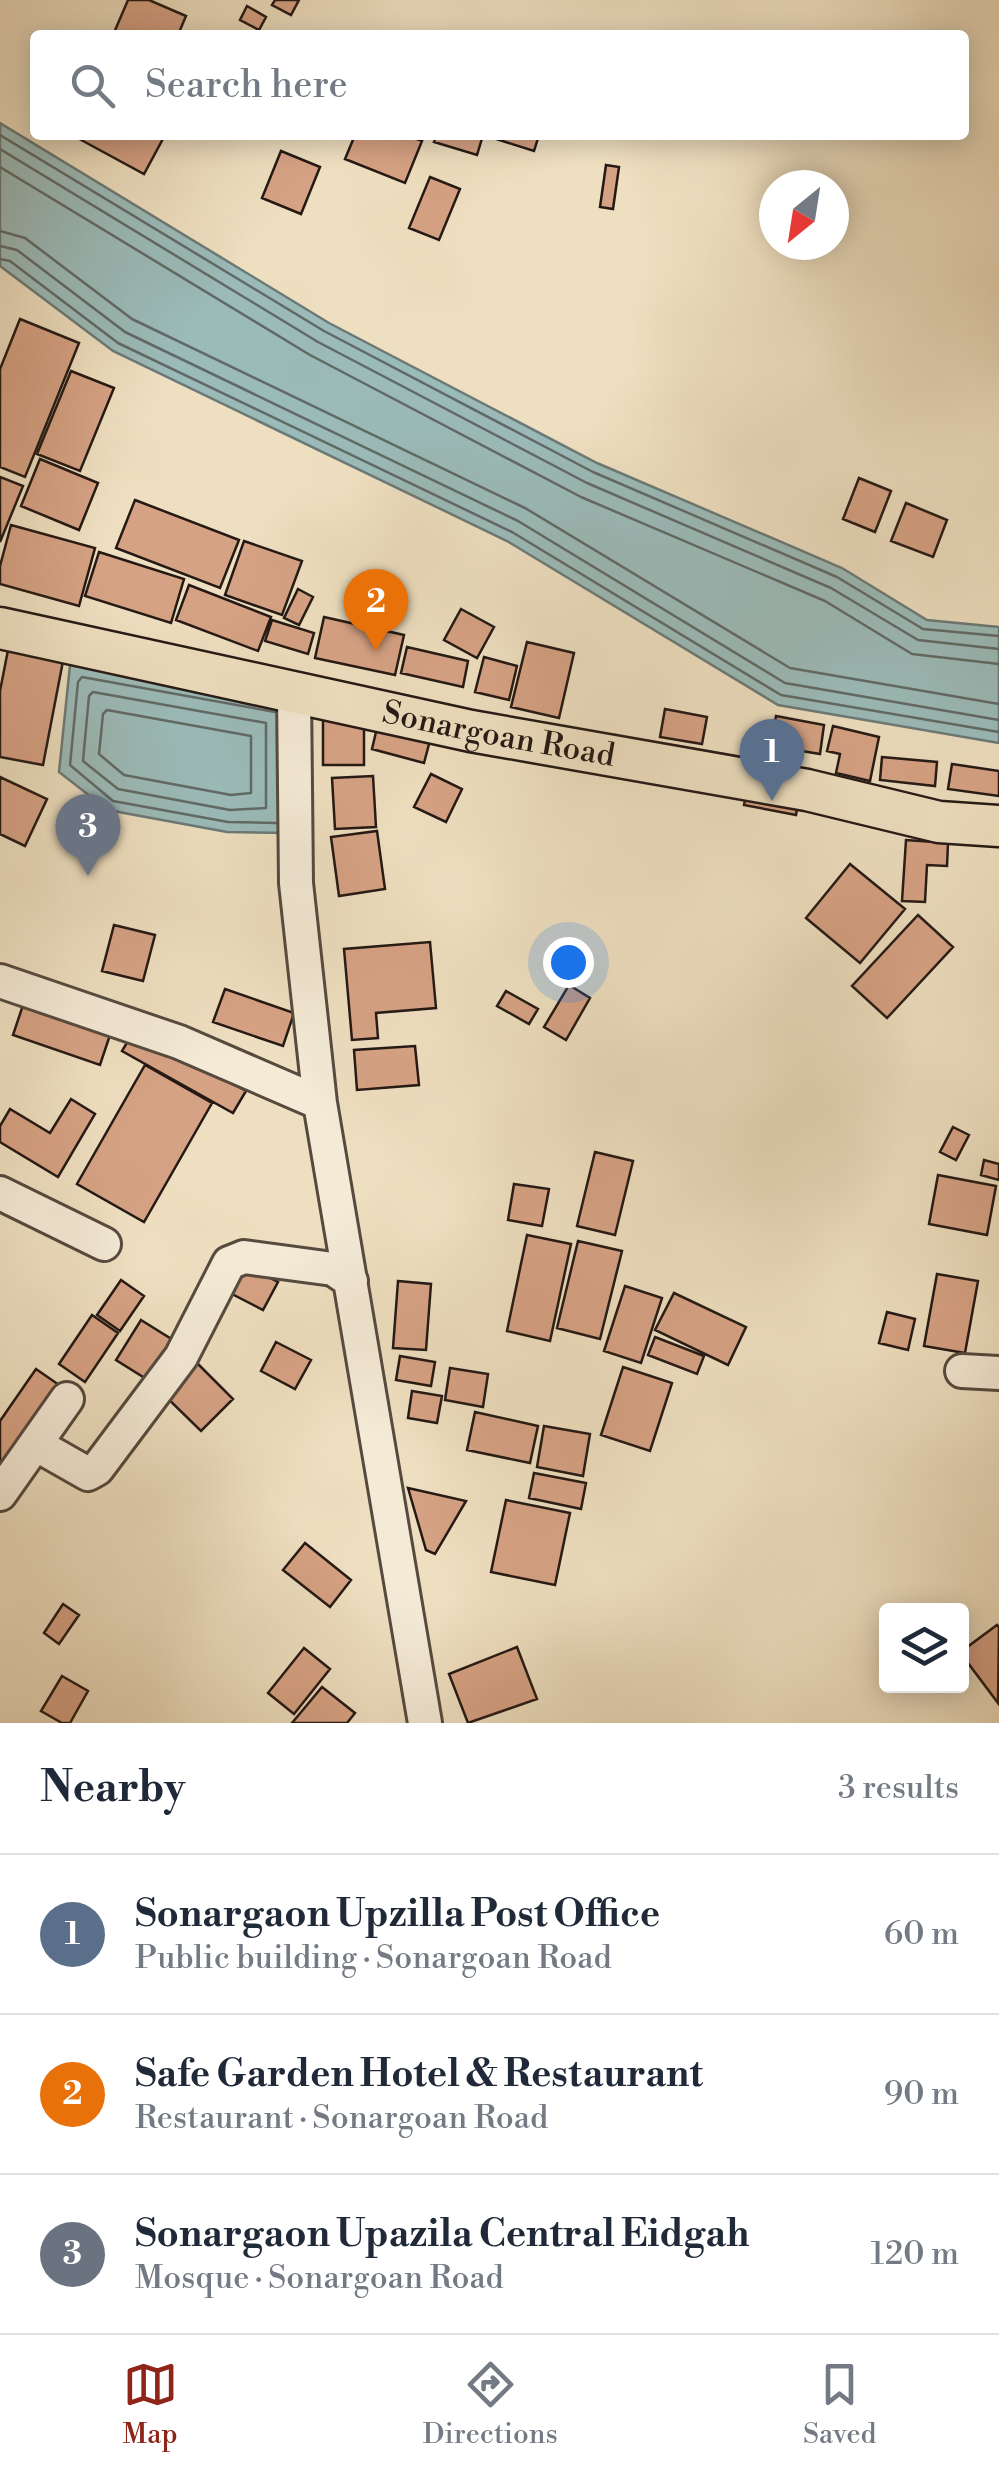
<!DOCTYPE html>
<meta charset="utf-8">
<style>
:root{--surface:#fff;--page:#f2f2f3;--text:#1f2937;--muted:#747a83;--line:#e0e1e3;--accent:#8f2418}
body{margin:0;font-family:"Libre Bodoni",serif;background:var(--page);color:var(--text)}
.controls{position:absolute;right:30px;bottom:30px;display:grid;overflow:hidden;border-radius:10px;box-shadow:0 5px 25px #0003}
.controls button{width:90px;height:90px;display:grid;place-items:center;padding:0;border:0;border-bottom:2px solid var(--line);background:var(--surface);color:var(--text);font:50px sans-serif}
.compass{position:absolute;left:759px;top:170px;width:90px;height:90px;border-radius:50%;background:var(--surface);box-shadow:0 5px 25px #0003;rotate:210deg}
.you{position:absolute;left:568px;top:962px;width:35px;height:35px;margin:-25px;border:8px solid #fff;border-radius:50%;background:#1a73e8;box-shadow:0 0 0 15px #1a73e833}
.badge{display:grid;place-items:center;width:65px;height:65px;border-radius:50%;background:var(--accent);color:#fff;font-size:32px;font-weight:700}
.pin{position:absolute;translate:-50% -82px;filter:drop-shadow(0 2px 5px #0008)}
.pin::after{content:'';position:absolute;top:52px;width:35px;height:30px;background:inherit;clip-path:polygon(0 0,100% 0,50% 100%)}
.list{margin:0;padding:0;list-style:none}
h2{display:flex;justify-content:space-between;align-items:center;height:130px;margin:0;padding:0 40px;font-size:42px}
h2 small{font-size:32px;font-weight:400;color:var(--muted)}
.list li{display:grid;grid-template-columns:65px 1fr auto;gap:30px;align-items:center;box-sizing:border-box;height:160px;padding:0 40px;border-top:2px solid var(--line)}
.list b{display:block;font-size:38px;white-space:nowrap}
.list p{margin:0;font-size:32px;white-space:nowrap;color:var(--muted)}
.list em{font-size:32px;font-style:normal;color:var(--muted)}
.icon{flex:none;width:55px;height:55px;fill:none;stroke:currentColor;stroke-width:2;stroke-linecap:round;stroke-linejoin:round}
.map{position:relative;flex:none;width:999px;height:1723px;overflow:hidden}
.search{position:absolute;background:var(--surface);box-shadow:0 5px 25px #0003;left:30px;right:30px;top:30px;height:110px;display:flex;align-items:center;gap:25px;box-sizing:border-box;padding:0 35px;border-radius:10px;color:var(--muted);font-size:38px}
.sheet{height:610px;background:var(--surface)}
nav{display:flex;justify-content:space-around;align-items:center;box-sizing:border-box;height:140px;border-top:2px solid var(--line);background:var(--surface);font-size:28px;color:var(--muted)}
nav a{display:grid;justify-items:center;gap:5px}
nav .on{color:var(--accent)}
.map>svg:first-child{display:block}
</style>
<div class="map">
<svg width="999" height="1723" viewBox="0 0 999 1723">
<rect width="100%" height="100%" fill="#eedfc0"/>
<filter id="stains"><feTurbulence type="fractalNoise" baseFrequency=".002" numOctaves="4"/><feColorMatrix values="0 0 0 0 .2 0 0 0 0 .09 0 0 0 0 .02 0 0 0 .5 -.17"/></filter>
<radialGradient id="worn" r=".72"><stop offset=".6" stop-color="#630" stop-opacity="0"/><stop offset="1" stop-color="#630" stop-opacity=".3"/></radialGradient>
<path fill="#9bbbb9" stroke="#6b7a77" stroke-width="2.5" d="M0,123L329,323L597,463L842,568L927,620L999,627V743L778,705L507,541L113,351L0,266Z
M70,665L292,704L291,833L227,832L108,810L59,772Z"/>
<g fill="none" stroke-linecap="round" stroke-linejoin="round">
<path stroke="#606a66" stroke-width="2.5" d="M0,135L324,331L593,472L837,577L923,629L999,636
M0,149L318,342L587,483L831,588L918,640L999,649
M0,167L310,355L581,497L825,601L912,654L999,664
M0,231L25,238L132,319L525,508L790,668L999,704
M0,246L17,250L125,332L518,521L785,683L999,720
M0,259L10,261L118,343L512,532L781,695L999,732
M93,692L266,723V808L230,810L118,789L83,761L89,696Z
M107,710L251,736V793L231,795L124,775L99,754L103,714Z
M275,712L82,677L78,682L70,765L113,801L228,822L277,823"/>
</g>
<path fill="#d6a284" stroke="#241914" stroke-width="2.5" d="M128,0H149L186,16L178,35H113Z
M275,0H299L291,15L272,5Z
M247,6L266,17L259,30L240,20Z
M72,135H165L144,174Z
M355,135H407L422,141L405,183L345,159Z
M437,135H483L477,155L434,142Z
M494,135H539L534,151L493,138Z
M281,151L320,167L301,214L262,198Z
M606,165L619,167L613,209L600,207Z
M430,177L460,189L439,240L409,228Z
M20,319L79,343L25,477L0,467V369Z
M71,371L114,388L80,471L37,454Z
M40,459L98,483L79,530L21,506Z
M0,477L23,486L0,542Z
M859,478L891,491L875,532L843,519Z
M135,500L239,540L220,588L116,548Z
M906,503L947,520L933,557L891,541Z
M11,525L95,548L79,606L0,584V566Z
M244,541L302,561L282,615L225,595Z
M99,552L184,579L171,623L85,596Z
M360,576L400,584L393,623L352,615Z
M189,585L271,617L258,651L176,620Z
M298,589L313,597L299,625L284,618Z
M461,609L494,627L477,658L444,640Z
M324,617L404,635L395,675L315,658Z
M272,620L314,633L308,654L265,641Z
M527,642L574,653L559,718L511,707Z
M407,647L468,661L463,687L401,673Z
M8,650L63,661L43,765L0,757V691Z
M484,657L517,666L509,700L475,692Z
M665,709L707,717L702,744L660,737Z
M364,712V765H323V713Z
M380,715L433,729L424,763L372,749Z
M776,716L824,725L820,754L771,746Z
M833,726L879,737L870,781L836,773L840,754L827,751Z
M882,757L937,762L935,786L880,780Z
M952,764L999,771V796L948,789Z
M431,774L462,789L446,822L414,807Z
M373,776L376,827L335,829L332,778Z
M0,777L47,799L25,846L0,834Z
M748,786L799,796L796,815L744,805Z
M377,831L385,889L339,896L331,837Z
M906,840L948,843L947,866L927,865L925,902L902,901Z
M850,864L905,909L860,963L806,918Z
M918,915L953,947L887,1018L852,986Z
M114,925L155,935L143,981L102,971Z
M430,942L436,1008L376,1013L378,1038L352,1040L344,949Z
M569,985L590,998L566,1040L544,1027Z
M225,989L294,1013L283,1046L213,1022Z
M506,991L538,1009L529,1024L497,1006Z
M23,1005L110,1035L100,1065L13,1035Z
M135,1029L246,1091L233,1113L122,1051Z
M415,1046L419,1085L357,1090L354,1050Z
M145,1065L212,1103L144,1222L77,1184Z
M71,1099L95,1114L58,1177L0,1142V1126L10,1109L50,1133Z
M953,1127L969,1135L956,1160L940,1152Z
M595,1152L633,1161L615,1235L577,1226Z
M984,1160L999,1164V1180L981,1175Z
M938,1175L996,1186L987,1235L929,1224Z
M514,1184L549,1189L542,1226L508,1220Z
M527,1235L571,1244L550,1341L507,1331Z
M578,1241L622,1251L600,1339L557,1328Z
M247,1266L278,1282L263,1310L232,1294Z
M937,1274L978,1281L965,1353L924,1346Z
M121,1280L144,1296L120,1331L97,1315Z
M398,1281L431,1284L426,1350L393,1348Z
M625,1286L662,1298L641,1363L604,1351Z
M674,1293L746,1327L728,1365L655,1330Z
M887,1312L915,1319L908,1350L879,1343Z
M92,1315L118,1333L85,1382L59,1364Z
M141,1320L181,1345L156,1385L116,1360Z
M655,1337L704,1356L697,1374L648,1355Z
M276,1342L311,1360L295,1389L261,1371Z
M400,1356L435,1362L431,1386L396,1380Z
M193,1359L233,1399L201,1431L160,1391Z
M623,1367L672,1383L650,1451L601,1435Z
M450,1368L488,1374L483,1407L445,1400Z
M36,1369L62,1387L0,1477V1421Z
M412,1391L442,1396L437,1423L408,1418Z
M475,1412L538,1426L530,1463L467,1450Z
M544,1426L590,1434L583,1476L537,1467Z
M534,1473L586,1483L581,1509L529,1498Z
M408,1488L466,1501L435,1554L426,1550Z
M506,1500L570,1513L555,1585L491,1572Z
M305,1543L351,1580L330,1607L283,1570Z
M63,1604L79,1615L59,1644L44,1633Z
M997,1625L999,1627L998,1703L962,1655V1651Z
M517,1647L537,1699L468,1723L449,1674Z
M304,1648L330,1669L294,1714L268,1693Z
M62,1676L88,1691L70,1723H62L41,1711Z
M322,1687L355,1713L347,1723H292Z"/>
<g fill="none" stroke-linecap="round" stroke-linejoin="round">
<defs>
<path id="minor" d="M294,691L296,883L320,1103L425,1723
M0,981L179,1042L320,1103
M0,1193L104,1244
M962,1371L999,1373
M37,1445L88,1474L97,1469L181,1357L229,1263L244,1257L333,1269L351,1281
M0,1494L67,1399"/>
<g id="major">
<path id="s1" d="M0,628L471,731L807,790L939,822L999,826"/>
</g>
</defs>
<use href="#minor" stroke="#564a3f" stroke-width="38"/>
<use href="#major" stroke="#241914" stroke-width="45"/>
<use href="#minor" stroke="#f4ead6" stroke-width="32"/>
<use href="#major" stroke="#eedfc0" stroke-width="40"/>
</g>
<g text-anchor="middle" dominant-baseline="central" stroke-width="8" stroke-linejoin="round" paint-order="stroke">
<g font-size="32" fill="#241914" stroke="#f4ead6">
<text stroke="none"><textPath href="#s1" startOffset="510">Sonargoan Road</textPath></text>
</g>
</g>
<rect width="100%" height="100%" filter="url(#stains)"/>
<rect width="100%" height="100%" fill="url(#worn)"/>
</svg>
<div class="controls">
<button><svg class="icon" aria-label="layers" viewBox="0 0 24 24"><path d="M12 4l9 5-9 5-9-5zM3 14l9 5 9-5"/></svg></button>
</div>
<svg class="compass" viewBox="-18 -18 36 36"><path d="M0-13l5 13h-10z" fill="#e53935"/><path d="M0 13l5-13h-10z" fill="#747a83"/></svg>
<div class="you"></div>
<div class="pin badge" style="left:772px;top:801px;background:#5c6f8a">1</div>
<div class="pin badge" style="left:376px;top:651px;background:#e8710a">2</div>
<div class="pin badge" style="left:88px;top:876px;background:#6b7280">3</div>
<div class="search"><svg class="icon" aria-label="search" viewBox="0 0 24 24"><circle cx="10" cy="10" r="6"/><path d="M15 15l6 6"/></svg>Search here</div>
</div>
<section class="sheet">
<h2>Nearby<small>3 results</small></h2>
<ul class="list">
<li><span class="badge" style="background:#5c6f8a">1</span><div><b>Sonargaon Upzilla Post Office</b><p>Public building · Sonargoan Road</p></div><em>60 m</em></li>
<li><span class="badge" style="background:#e8710a">2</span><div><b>Safe Garden Hotel &amp; Restaurant</b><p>Restaurant · Sonargoan Road</p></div><em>90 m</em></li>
<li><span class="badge" style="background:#6b7280">3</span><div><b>Sonargaon Upazila Central Eidgah</b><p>Mosque · Sonargoan Road</p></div><em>120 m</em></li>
</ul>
</section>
<nav>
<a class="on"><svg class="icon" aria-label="map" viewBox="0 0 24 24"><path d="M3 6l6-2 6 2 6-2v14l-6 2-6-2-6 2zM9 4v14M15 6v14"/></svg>Map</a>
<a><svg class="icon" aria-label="directions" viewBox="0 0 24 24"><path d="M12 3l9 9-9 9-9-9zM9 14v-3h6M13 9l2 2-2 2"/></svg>Directions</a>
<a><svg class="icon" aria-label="saved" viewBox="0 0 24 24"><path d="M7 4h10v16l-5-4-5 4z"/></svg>Saved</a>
</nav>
